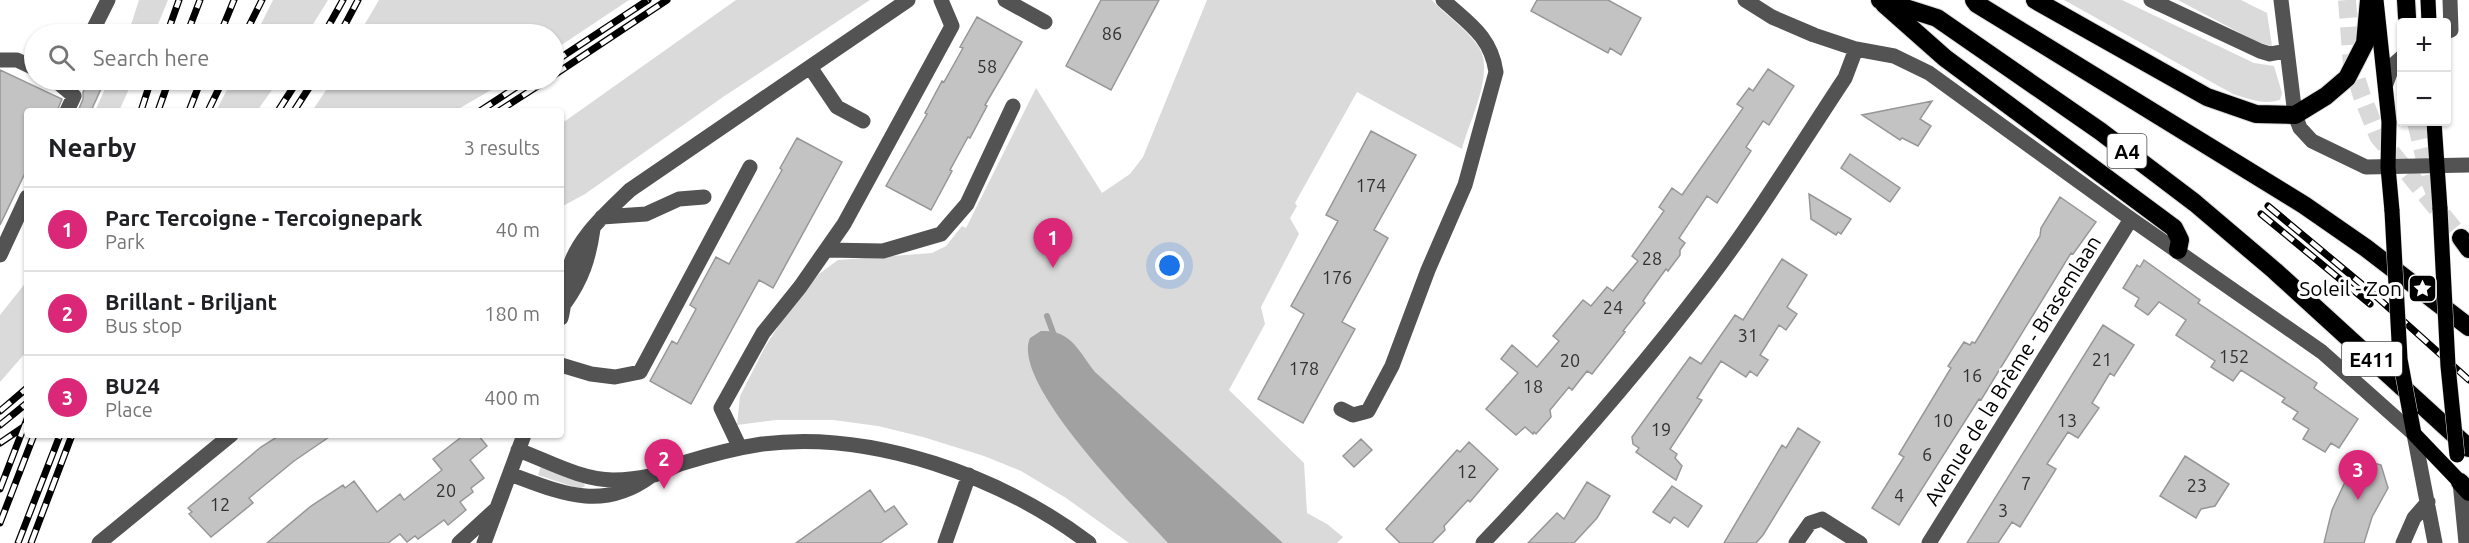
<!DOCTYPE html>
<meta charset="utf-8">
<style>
:root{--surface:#fff;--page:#f6f6f6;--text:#202124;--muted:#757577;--line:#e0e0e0;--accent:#db2777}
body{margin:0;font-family:Ubuntu,sans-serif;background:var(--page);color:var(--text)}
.controls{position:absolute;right:18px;top:18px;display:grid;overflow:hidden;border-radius:6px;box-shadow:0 2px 4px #0004}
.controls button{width:54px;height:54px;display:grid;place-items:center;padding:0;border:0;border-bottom:2px solid var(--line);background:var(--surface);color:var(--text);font:30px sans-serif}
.you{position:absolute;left:1170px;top:266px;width:21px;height:21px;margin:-15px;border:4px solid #fff;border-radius:50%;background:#1a73e8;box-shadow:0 0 0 9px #1a73e833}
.badge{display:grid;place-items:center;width:39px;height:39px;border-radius:50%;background:var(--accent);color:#fff;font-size:20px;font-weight:700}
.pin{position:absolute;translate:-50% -50px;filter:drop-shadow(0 2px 3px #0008)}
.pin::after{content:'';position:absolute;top:32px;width:21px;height:18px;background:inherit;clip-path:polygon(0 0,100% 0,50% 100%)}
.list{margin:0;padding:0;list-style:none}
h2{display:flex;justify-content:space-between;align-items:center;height:78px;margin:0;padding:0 24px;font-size:26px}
h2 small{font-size:20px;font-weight:400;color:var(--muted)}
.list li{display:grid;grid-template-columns:39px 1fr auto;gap:18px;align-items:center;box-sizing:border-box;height:84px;padding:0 24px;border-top:2px solid var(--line)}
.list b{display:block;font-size:22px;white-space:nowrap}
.list p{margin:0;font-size:20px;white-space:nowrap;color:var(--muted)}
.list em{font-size:20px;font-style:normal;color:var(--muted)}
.icon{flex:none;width:33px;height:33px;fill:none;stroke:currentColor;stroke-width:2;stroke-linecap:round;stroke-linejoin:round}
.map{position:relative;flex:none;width:2469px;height:543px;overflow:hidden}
.search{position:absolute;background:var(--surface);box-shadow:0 2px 4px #0004;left:24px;top:24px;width:540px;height:66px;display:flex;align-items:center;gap:15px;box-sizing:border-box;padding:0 21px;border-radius:33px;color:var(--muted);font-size:22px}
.panel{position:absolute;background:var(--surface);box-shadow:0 2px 4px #0004;left:24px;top:108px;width:540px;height:330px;border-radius:6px}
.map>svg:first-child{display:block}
</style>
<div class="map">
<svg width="2469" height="543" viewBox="0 0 2469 543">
<rect width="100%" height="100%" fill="#fff"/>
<path fill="#dadada" d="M139,0H168L154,34H128Z
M273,0H328L307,34H256Z
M379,0H629L554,50V34H359Z
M736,0H870L723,97L585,194L561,207V124Z
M1207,0H1432C1446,16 1466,28 1478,46C1496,71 1469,121 1462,149L1357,92L1295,203L1297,206L1290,218L1299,234L1261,307L1265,324L1229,390L1304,463L1307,513L1327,524L1343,537L1337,543H1129L1066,498L1021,471L984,456L923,437L878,426L833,420H776L737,425L740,396L765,347L788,311L819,274L838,260L932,253L946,246L962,226L966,228L1036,88L1102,193L1130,174L1143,157Z
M2064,0H2122L2254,63L2274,66L2282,93L2280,100C2263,105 2249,99 2233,94Z
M2178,0H2241L2267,13L2272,46L2257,42Z
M109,80H133L119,111H95Z
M232,80H279L257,111H216Z
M333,80H508L455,111H312Z
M27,281V351L0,382V315Z
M541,466L583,481L585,486L580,489L538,475Z"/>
<path fill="#a1a1a1" d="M1041,331C1071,329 1079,352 1095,372L1283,543H1168C1137,509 1010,383 1030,338Z"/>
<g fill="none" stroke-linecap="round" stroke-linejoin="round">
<path stroke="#a1a1a1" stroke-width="6" d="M1047,316L1055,338"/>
</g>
<path fill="#c3c3c3" stroke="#979797" stroke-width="1.5" d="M1101,0H1159L1111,90L1066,66Z
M1537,0H1608L1641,18L1621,55L1610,48L1608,53L1531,11Z
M977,17L1022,42L985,105L987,106L970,138L968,137L950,170L952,171L931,210L886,186L927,114L925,113L942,81L944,82L963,48L960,47Z
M1768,69L1794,86L1769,125L1763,121L1746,147L1751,151L1717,203L1707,196L1679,238L1685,243L1680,250V255L1668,271L1666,269L1647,295L1643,301L1645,303L1623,331L1625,332L1592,374L1587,371L1572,390L1569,387L1550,410L1551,417L1536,434L1534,432L1533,434L1525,427L1516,435L1486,409L1518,373L1501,359L1512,345L1537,367L1559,341L1553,336L1583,300L1591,306L1607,287L1613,291L1638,261L1632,256L1664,211L1659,207L1672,188L1682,195L1743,108L1737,104L1749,88L1753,91Z
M0,70L62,99L57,111H27V169L0,225Z
M90,80H105L91,111H78L83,99V92Z
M1932,101L1920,119L1931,126L1918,146L1902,138L1900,140L1862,115Z
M1371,131L1416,155L1374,230L1388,238L1342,322L1355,329L1303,423L1258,399L1304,314L1291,306L1338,221L1326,215Z
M797,138L842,162L773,288L759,280L691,404L650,381L672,341L677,344L696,309L690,305L716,257L729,264L782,170L780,168Z
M1850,154L1900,188L1890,202L1841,168Z
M1809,194L1851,219L1841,234L1838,232L1836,235L1811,219Z
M2060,197L2096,222L2073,254L2071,253L1981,400L1979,399L1899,525L1872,508L1904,457L1899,454L1951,368L1948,366L1964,342L1970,345L1972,342L1975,343L2040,236L2041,228Z
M1782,259L1807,275L1787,307L1797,314L1786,330L1779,325L1760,355L1768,360L1757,376L1750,371L1746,377L1721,361L1697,398L1702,400L1670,449L1677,454L1675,458L1682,466L1676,480L1636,452L1639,448L1633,444L1632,437L1690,357L1701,364L1735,315L1743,320Z
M2144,260L2200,300L2198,303L2317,383L2314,388L2358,419L2339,448L2331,443L2325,452L2303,439L2309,429L2293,419L2298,412L2282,402L2285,398L2241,370L2233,381L2211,367L2215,361L2176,335L2186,320L2159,302L2148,315L2135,306L2139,298L2123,288L2137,265L2140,267Z
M2103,325L2134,345L2114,376L2110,373L2092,403L2099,408L2078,438L2068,432L2047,464L2056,469L2020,527L2012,522L1998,543H1967Z
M1798,428L1820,442L1763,535L1756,543H1724L1782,445L1786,448Z
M280,435H332L294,461L249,498L253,503L211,537L189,514L192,512L188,508L261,447Z
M464,435H478L487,446L470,460L484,478L471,488L473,492L460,502L466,510L448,525L444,520L418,539L415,536L407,542L400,534L388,543H267L311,506L343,485L345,488L354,481L377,512L400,494L404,500L442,470L433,459Z
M1361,439L1372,450L1354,467L1343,456Z
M1469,442L1498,469L1470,502L1468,500L1444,526L1445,530L1432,543H1400L1386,529L1457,450L1460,452Z
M2185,456L2229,484L2215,506L2201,509L2196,518L2160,496Z
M2371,462L2381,465L2388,488L2372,517L2364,543H2324L2332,510L2344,484L2356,466Z
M1587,482L1610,496L1597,518L1574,543H1528L1557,513L1564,519Z
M1672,486L1702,506L1688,527L1674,517L1670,523L1653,512Z
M870,490L885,512L894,506L907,524L880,543H796Z"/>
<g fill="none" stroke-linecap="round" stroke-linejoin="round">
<path stroke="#d9d9d9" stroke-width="18" stroke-dasharray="18 9" stroke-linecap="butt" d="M2347,0L2352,65L2362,96L2378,136L2461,238
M2416,122L2430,181L2438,201"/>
<defs>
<path id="major" d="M2376,0L2389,122L2388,167L2392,211
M2428,0L2429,22
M2434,122L2440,209
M2410,413L2414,434L2460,482"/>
<path id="highway" d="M1880,0L1937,18L2100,131L2195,203L2275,271L2469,448
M1974,0L1977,4L2304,205L2366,248L2469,327
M2035,0L2207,97L2256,114L2295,115L2326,96L2347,78L2365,43L2369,0
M2406,0L2407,17
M1884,4L1945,58L2174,228L2180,240L2178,250
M2461,238L2469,249
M2460,482L2469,492"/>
</defs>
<use href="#major" stroke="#dbdbdb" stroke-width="16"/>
<use href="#highway" stroke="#dbdbdb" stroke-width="20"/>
<path stroke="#535353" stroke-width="15" d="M1005,0L1045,22
M1745,0L1772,17L1814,35L1856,49L1894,56L1929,73L2131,219L2322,352L2414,434L2435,543
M2151,0L2260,51L2270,54L2286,51
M2281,0L2295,115L2300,128L2312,141L2366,167L2469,165
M2446,32L2451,30L2450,0
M91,34L108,0
M0,60H17L34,68
M810,67L837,107L863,121
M55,80L74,96L67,111
M2386,84L2393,65L2402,57
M602,217L646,214L679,199L704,197
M826,250L883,251L941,234L967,204L1013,106
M0,255L27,197
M565,303C582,279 589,258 593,229
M561,318C565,304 564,290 567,276C574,241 605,214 630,190L908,0
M561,365L591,374L615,377L640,372L750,167
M1341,409L1353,415L1368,411L1392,366L1428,270L1465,185L1496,72C1491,36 1468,23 1443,0
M740,448L721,408L763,333L800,287L844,224L952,26L941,0
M518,450C548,461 581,480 613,480C626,480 641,478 654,475C664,472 673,466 683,463C709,455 736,448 762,444C873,430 1002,477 1089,543
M510,474C561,493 602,512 651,476
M2460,482L2466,543
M99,543L231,435
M459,543L495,510
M484,543L524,435
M945,543L969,475
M1483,543C1563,459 1638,373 1708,281C1757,216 1800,146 1845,78L1856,49
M1796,543L1810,523L1822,519L1860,543
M1929,543L2131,219
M2403,543L2414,518L2428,502"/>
<use href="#major" stroke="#000" stroke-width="15"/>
<use href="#highway" stroke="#000" stroke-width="18"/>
<defs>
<path id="rail" d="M167,34L179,0
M187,34L200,0
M220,34L234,0
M245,34L262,0
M324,34L343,0
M340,34L358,0
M554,62L648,0
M554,75L667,0
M141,111L151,80
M158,111L169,80
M189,111L201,80
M208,111L223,80
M278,111L298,80
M294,111L314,80
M480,111L527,80
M499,111L547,80
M2268,206L2370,291L2469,380
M2261,214L2370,304
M0,411L27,388
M0,425L27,403
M0,443L25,426
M0,489L27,419
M0,523L34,435
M18,543L60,435
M31,543L72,435"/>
</defs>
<use href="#rail" stroke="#000" stroke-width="7"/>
<use href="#rail" stroke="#fff" stroke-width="4.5" stroke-dasharray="14" stroke-linecap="butt"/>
<defs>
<path id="major-bridge" d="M2440,209L2448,366L2457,455
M2392,211L2400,359L2410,413"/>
</defs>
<use href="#major-bridge" stroke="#dbdbdb" stroke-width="16" stroke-linecap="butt"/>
<use href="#major-bridge" stroke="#000" stroke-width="15"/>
</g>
<defs>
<symbol id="sight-square" viewBox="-11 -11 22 22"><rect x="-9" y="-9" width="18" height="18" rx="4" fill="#000" stroke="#fff"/><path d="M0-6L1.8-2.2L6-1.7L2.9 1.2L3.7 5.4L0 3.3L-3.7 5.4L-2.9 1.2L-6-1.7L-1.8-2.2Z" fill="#fff"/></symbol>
</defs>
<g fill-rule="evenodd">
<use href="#sight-square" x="2406" y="272" width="33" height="33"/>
</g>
<g text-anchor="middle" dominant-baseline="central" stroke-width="6" stroke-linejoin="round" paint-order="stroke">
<g font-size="18" fill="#313131">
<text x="1112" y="33">86</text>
<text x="987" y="66">58</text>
<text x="1371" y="185">174</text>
<text x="1652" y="258">28</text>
<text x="1337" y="277">176</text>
<text x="1613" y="307">24</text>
<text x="1748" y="335">31</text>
<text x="2234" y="356">152</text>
<text x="2102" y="359">21</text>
<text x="1570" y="360">20</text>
<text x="1304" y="368">178</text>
<text x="1972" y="375">16</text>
<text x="1533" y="386">18</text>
<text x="1943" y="420">10</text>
<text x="2067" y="420">13</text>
<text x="1661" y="429">19</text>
<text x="1927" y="454">6</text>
<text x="1467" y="471">12</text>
<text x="2026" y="483">7</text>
<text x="2197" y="485">23</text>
<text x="446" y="490">20</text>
<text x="1899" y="495">4</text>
<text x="220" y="504">12</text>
<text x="2003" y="510">3</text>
</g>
<g fill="#fff" stroke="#4c4c4c" stroke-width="1.5">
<rect x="2107.5" y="134" width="39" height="34" rx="4.5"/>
<rect x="2342" y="342" width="60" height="34" rx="4.5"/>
</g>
<g font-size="20" font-weight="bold" fill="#000">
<text x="2127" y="151">A4</text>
<text x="2372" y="359">E411</text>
</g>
<g font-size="21" fill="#000" stroke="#fff" text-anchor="end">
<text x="2402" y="288">Soleil - Zon</text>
</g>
<g font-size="21" fill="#000" stroke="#fff">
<text transform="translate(2012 370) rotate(-58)">Avenue de la Brème - Brasemlaan</text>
</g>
</g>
</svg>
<div class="controls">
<button>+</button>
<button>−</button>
</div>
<div class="you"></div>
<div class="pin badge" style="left:1053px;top:268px">1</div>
<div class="pin badge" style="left:664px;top:489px">2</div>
<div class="pin badge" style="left:2358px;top:500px">3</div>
<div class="search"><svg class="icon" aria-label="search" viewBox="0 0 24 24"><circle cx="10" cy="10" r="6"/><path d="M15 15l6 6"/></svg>Search here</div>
<section class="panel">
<h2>Nearby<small>3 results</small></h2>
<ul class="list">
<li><span class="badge">1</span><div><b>Parc Tercoigne - Tercoignepark</b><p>Park</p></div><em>40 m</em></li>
<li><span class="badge">2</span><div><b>Brillant - Briljant</b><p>Bus stop</p></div><em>180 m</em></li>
<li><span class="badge">3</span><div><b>BU24</b><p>Place</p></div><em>400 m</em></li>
</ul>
</section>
</div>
